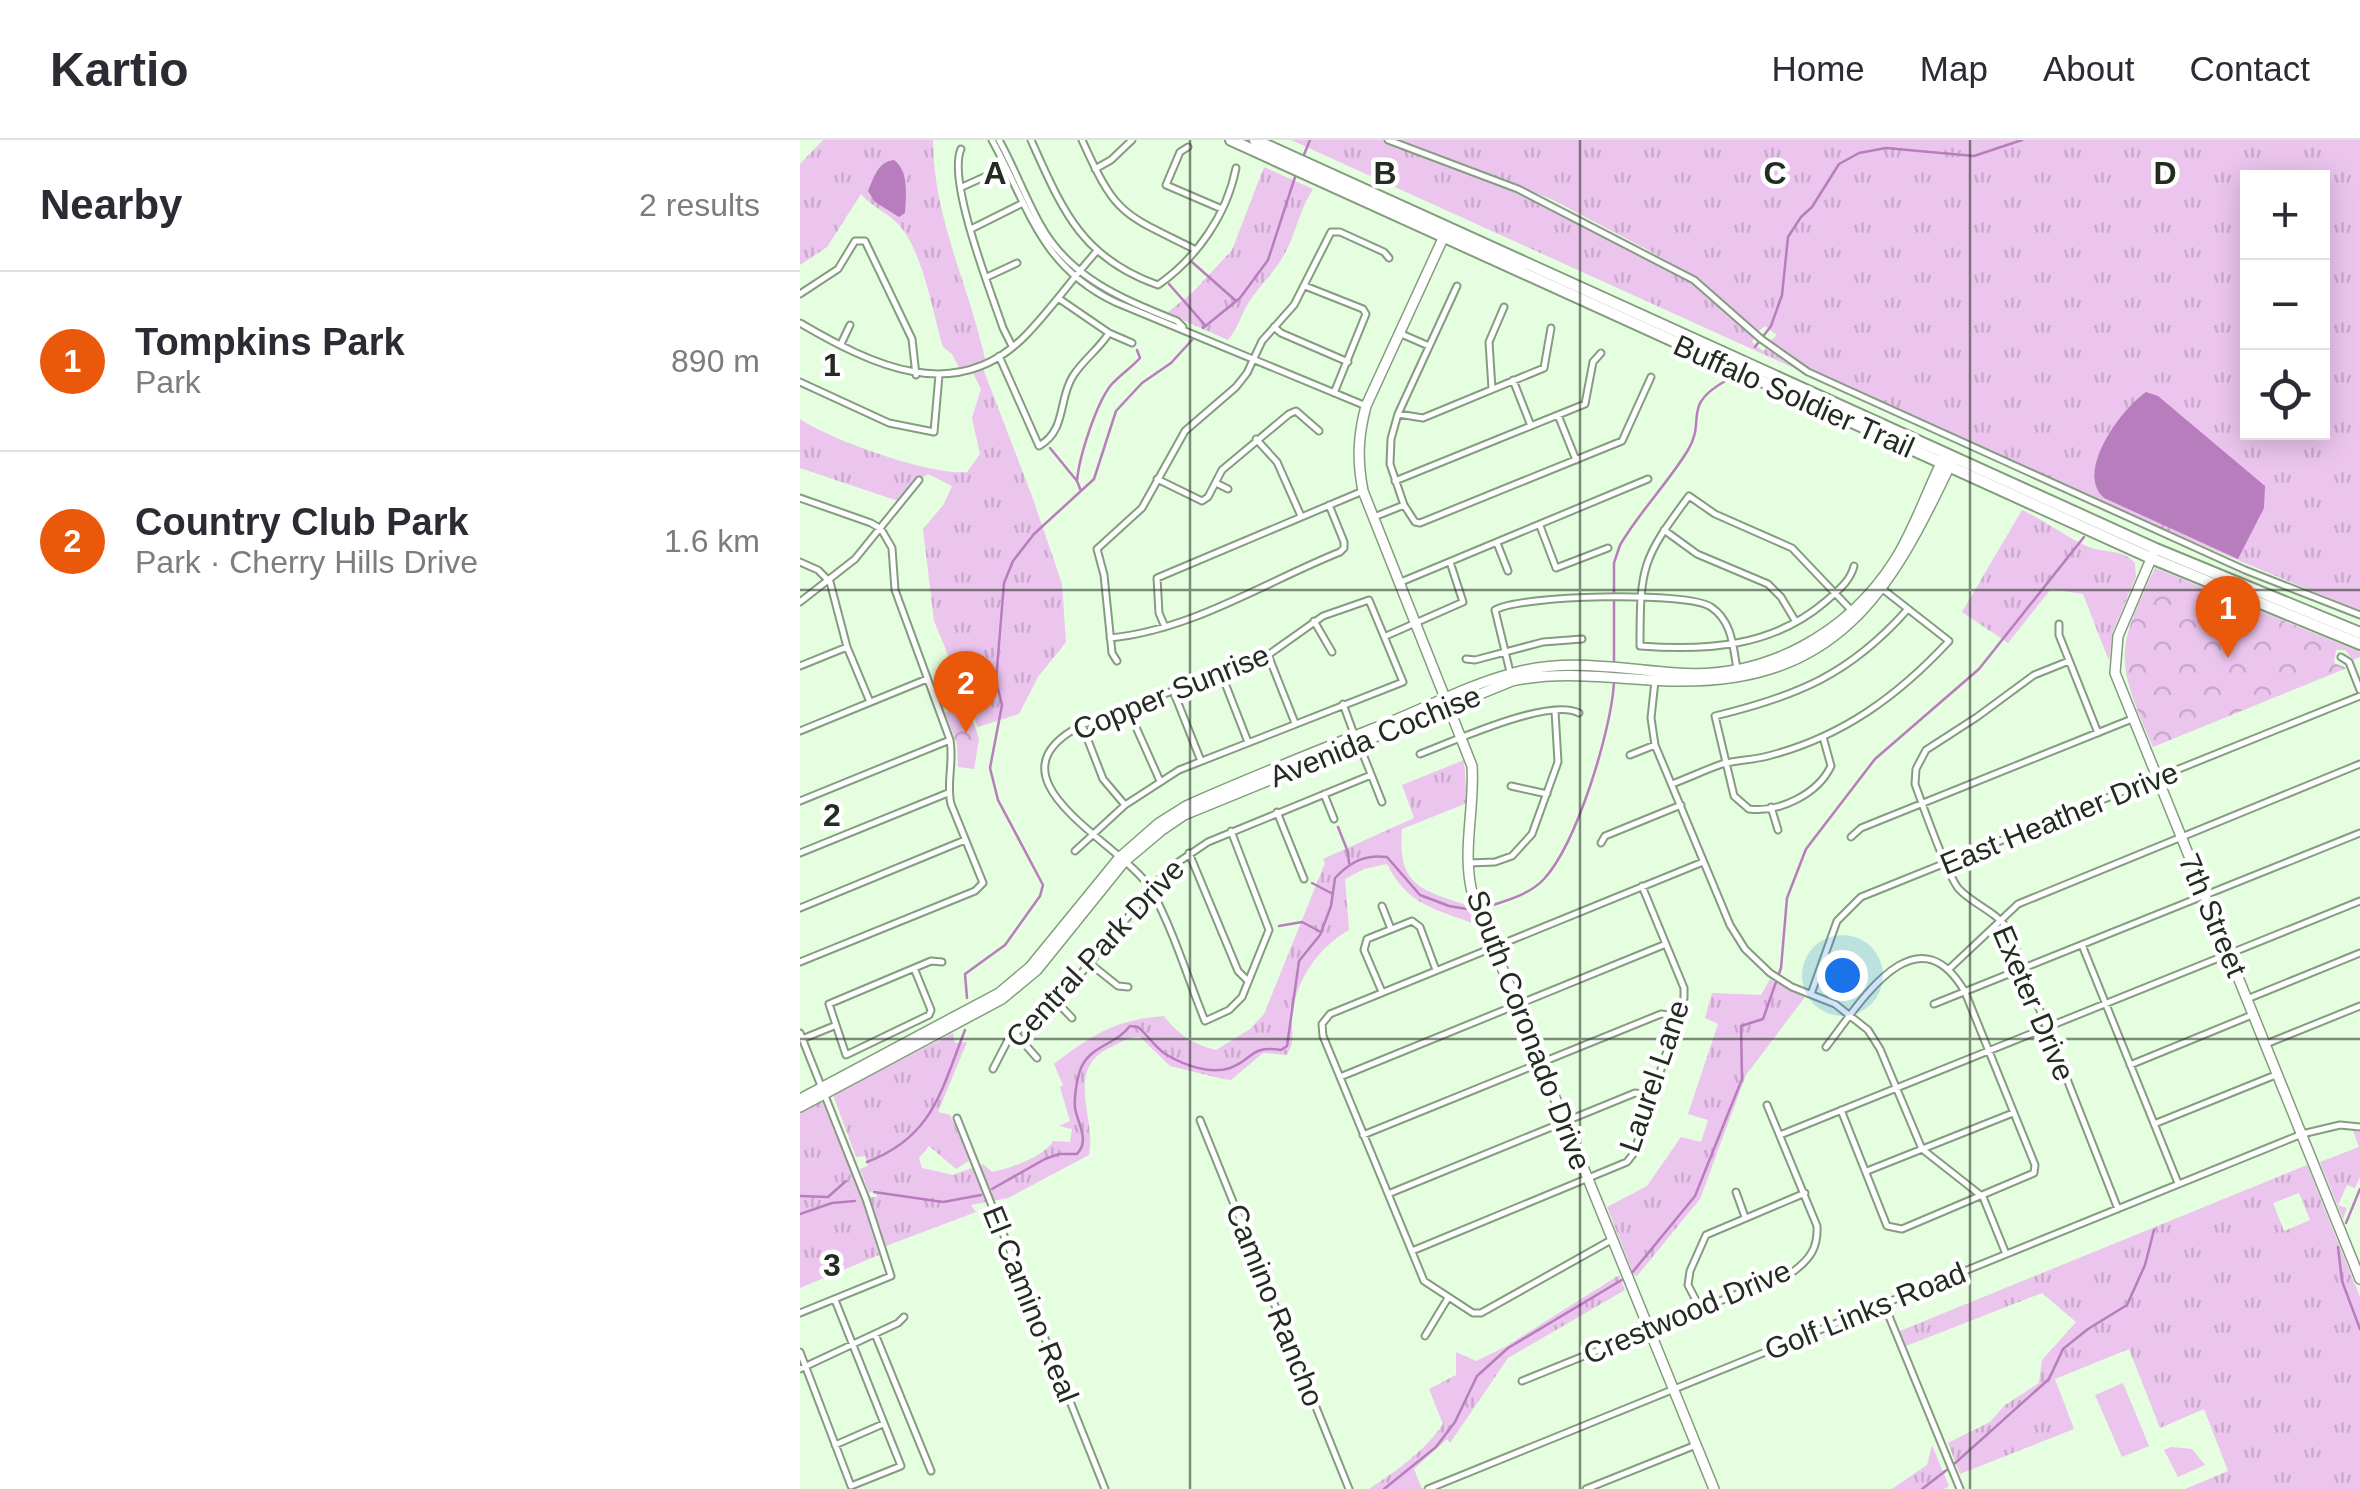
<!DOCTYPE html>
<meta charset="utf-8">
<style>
:root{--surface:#fff;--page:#f2f2f3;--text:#2b2b33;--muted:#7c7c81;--line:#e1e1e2;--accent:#ea580c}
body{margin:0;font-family:Helvetica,sans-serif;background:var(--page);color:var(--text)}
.controls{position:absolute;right:30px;top:30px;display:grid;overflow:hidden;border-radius:0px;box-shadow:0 5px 25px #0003}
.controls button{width:90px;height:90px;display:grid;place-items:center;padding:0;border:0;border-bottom:2px solid var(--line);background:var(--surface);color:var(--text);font:50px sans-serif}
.you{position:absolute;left:1042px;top:835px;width:35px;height:35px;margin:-25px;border:8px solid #fff;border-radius:50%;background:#1a73e8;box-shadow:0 0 0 15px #1a73e833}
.badge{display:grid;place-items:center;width:65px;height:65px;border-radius:50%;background:var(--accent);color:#fff;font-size:32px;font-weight:700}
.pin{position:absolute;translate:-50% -82px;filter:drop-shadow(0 2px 5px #0008)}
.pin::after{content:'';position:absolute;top:52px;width:35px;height:30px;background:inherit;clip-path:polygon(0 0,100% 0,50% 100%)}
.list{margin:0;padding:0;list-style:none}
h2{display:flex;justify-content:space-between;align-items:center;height:130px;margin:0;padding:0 40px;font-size:42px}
h2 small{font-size:32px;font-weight:400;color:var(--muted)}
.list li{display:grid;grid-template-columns:65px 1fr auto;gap:30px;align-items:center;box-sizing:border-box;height:180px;padding:0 40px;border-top:2px solid var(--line)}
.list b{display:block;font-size:38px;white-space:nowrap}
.list p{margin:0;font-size:32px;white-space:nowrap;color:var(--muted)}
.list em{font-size:32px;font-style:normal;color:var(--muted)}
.icon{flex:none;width:55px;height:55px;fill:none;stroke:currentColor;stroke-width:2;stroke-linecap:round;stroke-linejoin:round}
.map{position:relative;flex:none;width:1560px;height:1349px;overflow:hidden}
header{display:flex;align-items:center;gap:60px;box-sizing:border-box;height:140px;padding:0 50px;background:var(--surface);border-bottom:2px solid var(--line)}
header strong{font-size:48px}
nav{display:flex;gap:55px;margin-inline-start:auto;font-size:35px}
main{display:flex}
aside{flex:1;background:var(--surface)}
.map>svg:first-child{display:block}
</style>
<header>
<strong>Kartio</strong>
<nav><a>Home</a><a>Map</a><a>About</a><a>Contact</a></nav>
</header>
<main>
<aside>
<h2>Nearby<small>2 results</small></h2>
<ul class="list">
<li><span class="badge">1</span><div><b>Tompkins Park</b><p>Park</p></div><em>890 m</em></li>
<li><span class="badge">2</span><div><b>Country Club Park</b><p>Park · Cherry Hills Drive</p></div><em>1.6 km</em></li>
</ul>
</aside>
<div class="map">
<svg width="1560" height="1349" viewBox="0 0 1560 1349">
<defs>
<pattern id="grass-tufts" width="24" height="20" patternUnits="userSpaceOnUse" patternTransform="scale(2.5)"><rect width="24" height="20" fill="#ecc5ee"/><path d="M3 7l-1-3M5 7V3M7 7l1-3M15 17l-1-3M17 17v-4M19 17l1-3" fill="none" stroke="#caa9cc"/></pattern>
<pattern id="park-crowns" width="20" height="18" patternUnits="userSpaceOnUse" patternTransform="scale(2.5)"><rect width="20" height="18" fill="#ecc5ee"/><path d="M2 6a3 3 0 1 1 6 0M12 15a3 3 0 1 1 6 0" fill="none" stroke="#caa9cc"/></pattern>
</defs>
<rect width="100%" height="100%" fill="#e5fedf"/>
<path fill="url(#grass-tufts)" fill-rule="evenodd" d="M23,0H133C133,78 170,148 186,223L182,226L232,356L262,444L266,502L238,537L219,574L178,587L134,481L123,389L144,364L152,346L128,334L119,340L101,362L0,328V279C31,300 131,336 167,332L180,314L172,278L181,249L171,229L161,231L152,214L143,207C133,173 122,107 97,83C86,72 71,66 61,54L27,107L0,125V24Z
M491,0H583L715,52L895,143L956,195L952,202L963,211L969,205L1005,233Z
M598,0H1560V471L1356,386L1007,228L970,201L977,195L965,186L959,191L888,133L846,109L751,59ZM1448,38H1522V292H1448Z
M464,27L513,49C501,67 497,88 488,107C479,128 463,141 451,159C441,173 439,187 428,200L367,173L393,152L432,110Z
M1222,370C1246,381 1267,398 1289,407C1306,414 1322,408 1335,423L1336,437L1313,491L1309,521L1283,454L1251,449L1208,503L1162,472Z
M664,620L667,663L602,689C597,746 621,750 670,766L675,784C635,769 607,765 587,724L564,729L545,739L549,790C518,808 496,839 492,876C491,891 496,903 486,915L463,913L431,940L423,939L370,926L340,897C328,896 322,902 311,907C263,929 297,978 289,1015L208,1058L171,1065L176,1072L86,1106L70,1057H77L75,1050L69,1053L60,1029L68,1026L65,1016L56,1017L33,955L153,893L155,903L167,902L138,972L150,975L170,1020L156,1029L129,1006L119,1018L122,1028L153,1035L183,1024L192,1032C209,1029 245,1016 253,1001L270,1002L272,989L259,986L270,981L260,947L263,945L254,924C293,894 315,880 364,876C378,894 393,905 416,910L450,889L464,874L525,723L523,719L614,678L602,645Z
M970,839L1005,857L946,935L900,1059L837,1136L834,1135L807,1067L847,1046L881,997L901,1002L908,980L888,974L918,884L905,878L912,853L961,855Z
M18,961L22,962L59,1051L79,1115L0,1148V971Z
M1553,991L1560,992V1037L1555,1048L1547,1045L1538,1065L1547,1068L1543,1079L1520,1022L1559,1007Z
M1507,1025L1560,1157V1349H1385L1428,1331L1404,1269L1360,1288L1329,1209L1255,1239L1274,1289L1160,1334L1148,1303L1190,1282L1205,1265L1239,1243L1242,1220L1276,1182L1242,1153L1106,1206L1100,1191ZM1499,1053L1510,1080L1484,1091L1473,1063Z
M819,1135L825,1150L708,1218L650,1303L647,1299L614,1329L622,1349H569C596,1331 625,1311 643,1284L629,1249L656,1235V1212L676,1221L705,1207Z
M1132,1305L1149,1346L1144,1349H1092L1127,1325Z"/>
<path fill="url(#park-crowns)" d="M1355,428L1560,512V517L1553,520L1545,510H1536L1534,523L1547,528L1353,607C1315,520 1315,512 1355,428Z
M167,563L179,599L174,629L158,627L157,604L145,573Z"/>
<path fill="#ecc5ee" d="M1323,1243L1349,1306L1322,1317L1295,1255Z
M1371,1307L1392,1309L1405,1325L1378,1337L1364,1310Z"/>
<path fill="#b87dbc" d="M94,20C109,31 106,55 105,73L99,77L75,62L68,51C74,38 77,22 94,20Z
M1346,252L1358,256L1465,346L1464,368L1438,419L1304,358C1274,332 1322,268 1346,252Z"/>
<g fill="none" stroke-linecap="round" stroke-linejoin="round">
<path stroke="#b87dbc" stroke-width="2.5" d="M503,17L510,0
M392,122L436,161
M369,144L404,184
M403,188L440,158L468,120L496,34
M955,207L971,186L982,155L988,97L1001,77L1012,67L1039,24L1059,13L1086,8L1174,16L1222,0
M250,308L277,341L281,351
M277,341C279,317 296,264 311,245C320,235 331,228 340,218L337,210
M814,523V423L820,405C840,371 868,343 888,310C907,279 880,266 927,240
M538,687L548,712L549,723
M512,743L533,754
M690,766C709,760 730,754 744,739C777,703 811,591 814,543
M479,786L502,782L519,791
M167,858L165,834L205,805L240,756L243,745L198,660L190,628L202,565L196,541L204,443L213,421L234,394L294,339L316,271L342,243L371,223L392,200
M67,1022C133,997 141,951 165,890
M192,1049L245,1019L259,1014H277C290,1000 278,985 275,968C274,956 277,938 281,928C291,905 316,905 330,886L338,887C348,895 356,909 367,915C384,925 411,935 430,928C454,919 450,905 481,910L487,906L499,821L520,795L531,766L535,738C550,722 565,714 587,717L620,755L649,766L667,769
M74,1052L143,1062L181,1055
M0,1056L28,1057L46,1041
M0,1074L32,1063L55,1061
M1546,1083L1560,1049
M1538,1107L1542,1141L1560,1189
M831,1134L895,1056L942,939L941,886L963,879L981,828L987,758L1006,709L1075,619L1179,529L1284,397
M1153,1325L1249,1239L1263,1209L1288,1189L1327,1165L1345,1125L1354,1090
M584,1349L636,1307L655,1282L677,1236L708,1208L825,1138
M1122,1349L1148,1329"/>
<defs>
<path id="street" d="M192,0C229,67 240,126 315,162L566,266
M199,0C214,27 225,57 240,84C269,138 323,159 377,181L383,187
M231,0C262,69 281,118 358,145C397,118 427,74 436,28
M282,0C317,78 323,73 396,110
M588,0L718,49L894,140L961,199L1008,232L1445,430L1560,475
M388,7L380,12L366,45L422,69
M161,9C147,41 191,152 203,188L212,206
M295,29L311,20L332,0
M162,47L195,32
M171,89L221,64
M187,137L217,123
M505,146L563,169L566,174L534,253
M657,146L598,274L591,299L590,324L604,365L615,382L620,383L822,301L851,237
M0,154L38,129L55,101H65L112,199L116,235
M258,158L309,193L332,203
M0,183C72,225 156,267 226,195C251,169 272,139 296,112
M474,187L481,193L548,222
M599,193L629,206
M41,204L50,185
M199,216L239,306C267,290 258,259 273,236C283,220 299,209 309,193
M713,240L731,286
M0,242L89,283L134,292L139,235
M692,249L689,202L704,167
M598,274L623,278L744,228L751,188
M758,275L776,320
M456,299L477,322L501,376
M357,339L402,361L408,357L422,330L489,274L496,271L519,291
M595,341L785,264L793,222L801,213
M416,343L428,349
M0,358L71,383L81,389L92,408L95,450L150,600C154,622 146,643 151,664L183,743L175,751L0,822
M574,377L604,365
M740,386L756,428L808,408
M864,390L897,414L968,444L981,457L996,482
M697,403L708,431
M0,422L18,430L30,442L47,507L70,562
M601,442L848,339
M0,462L55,419L119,340
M1052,471L992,408L915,374L889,356C842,419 840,426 840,506C907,511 972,507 1025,462C1037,451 1050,442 1054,426
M514,481L532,512
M1259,484V495L1298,593
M365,487L359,473L357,438L563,351
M586,496L663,462L650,422
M310,498C392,490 465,442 540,412L544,408V402L529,365
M468,515L495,583
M1541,517L1549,522L1560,550
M666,519L675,520L743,502L782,499
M317,521L312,513L304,435L297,409L342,368L385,291L436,247L447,233L462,201L494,165L531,92H540L584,112L589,118
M1269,521L1234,535L1177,577L1126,610L1116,629L1115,644C1123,666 1146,732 1158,748C1172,764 1194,770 1208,789L1318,1069
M0,526L47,507
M421,533L448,602
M711,536L695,470C719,455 888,451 911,467C932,481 933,506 937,529
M855,541L851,578L855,605L930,785L945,809L970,833L992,847L1035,864L1068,890L1080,909L1122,1009L1183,1057L1206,1114
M374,553L401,621
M543,564L554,594
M327,567L360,641
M282,585L303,639L325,665
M0,591L127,539
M1023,597L1031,626C1018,654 979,673 949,669L934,656L915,576C998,556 1050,534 1107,470
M559,604L582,662
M620,614C652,602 749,557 779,573
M830,615L855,605
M872,644C888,638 905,630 922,624C937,620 953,620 968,616C1042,597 1098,556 1149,501L1080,447
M711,646L747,654
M524,654L534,679
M0,661L150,600
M971,667L978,690
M477,672L504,739
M1051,697L1061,688L1332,579
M801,703L805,696L881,665
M275,711L325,665L379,630L603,542L569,460L523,476L468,515L282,585C176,639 327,705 352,751C374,792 388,839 405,881L429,870L442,857L469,790L431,691
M0,713L148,653
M389,713L438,831L448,841
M669,723L695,722L712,716L732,694L758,622L755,571
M582,766L591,789
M0,768L165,700
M1282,805L1378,1043
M288,822L318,846L328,847
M114,828L131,870L129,875L46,915L29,864L131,821L142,822
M1149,829L1218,764L1560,624
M582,852L564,810L567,799L612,781L620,787L636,830
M1011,854L1037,781L1061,757L1560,556
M1447,859L1560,813
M255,860L272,878
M1134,864L1560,693
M0,893L66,1059L91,1136L0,1173
M215,893L237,918
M2,899L34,886
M1466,904L1560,866
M1026,907C1059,865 1116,767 1165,852L1235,1025L1234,1033L1102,1089L1087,1086L1041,970
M1330,925L1452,875
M193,929L208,900L273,843L368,729L408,702L571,635
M540,937L866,804
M157,978L305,1349
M400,980L549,1349
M1354,984L1478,934
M563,995L861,874L878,876
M980,995L1560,761
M1067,1031L1213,973
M936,1052L945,1077
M588,1054L835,953L853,956
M813,1099L681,1173H673L624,1141L523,896L522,884L530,874L903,722
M612,1111L827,1022L834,1013L884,858V848L842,746
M1084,1164L1160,1349
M900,1168L888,1145L890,1131L906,1095L1005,1053
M75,1194L131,1331
M625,1196L648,1158
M0,1212L51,1346L101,1326L35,1160
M0,1229L98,1183L104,1177
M722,1241L994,1131C1011,1118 1018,1107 1017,1086L967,965
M35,1305L83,1284
M628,1349L1502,994L1540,985L1560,987
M786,1349L896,1305"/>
<path id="secondary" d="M645,94L566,266C558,296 557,320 563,351L672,626C675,669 661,713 673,756L914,1349
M1354,412L1318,496L1315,533L1560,1139
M0,959L199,853L230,827L319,718L359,683L386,666C453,636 522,609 590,582C630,566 669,545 710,534C765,517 821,529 876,533C965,540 1048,494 1095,420C1115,388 1127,351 1144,317
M0,967L202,859L237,830L324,722L362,690L384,675L712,541C767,529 818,540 873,541C1037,545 1090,453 1152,321"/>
<path id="primary" d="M431,0L1351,418L1560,504
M455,0L1356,409L1560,493"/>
</defs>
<use href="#street" stroke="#849c7f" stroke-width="9"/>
<use href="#secondary" stroke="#849c7f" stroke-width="12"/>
<use href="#primary" stroke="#849c7f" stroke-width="14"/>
<use href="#street" stroke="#fff" stroke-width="5"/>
<use href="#secondary" stroke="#fff" stroke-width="9"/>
<use href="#primary" stroke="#fff" stroke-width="10"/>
</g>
<path fill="none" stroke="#232c21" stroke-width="2.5" stroke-opacity="0.55" d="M390,0V1349M780,0V1349M1170,0V1349M0,450H1560M0,899H1560"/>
<g text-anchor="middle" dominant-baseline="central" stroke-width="9" stroke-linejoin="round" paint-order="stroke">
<g font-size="30" fill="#232c21" stroke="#fff">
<text transform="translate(994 256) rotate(24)">Buffalo Soldier Trail</text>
<text transform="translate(371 552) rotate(-22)">Copper Sunrise</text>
<text transform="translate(575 596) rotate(-22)">Avenida Cochise</text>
<text transform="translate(1259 678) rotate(-22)">East Heather Drive</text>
<text transform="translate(1413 775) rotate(67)">7th Street</text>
<text transform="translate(295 813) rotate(-47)">Central Park Drive</text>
<text transform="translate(1234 863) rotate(67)">Exeter Drive</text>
<text transform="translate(729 890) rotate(69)">South Coronado Drive</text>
<text transform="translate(854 936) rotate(-71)">Laurel Lane</text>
<text transform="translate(231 1164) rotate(68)">El Camino Real</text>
<text transform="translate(475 1165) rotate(68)">Camino Rancho</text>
<text transform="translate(1065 1171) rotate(-22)">Golf Links Road</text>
<text transform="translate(887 1172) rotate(-23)">Crestwood Drive</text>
</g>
</g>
<g font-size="32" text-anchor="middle" font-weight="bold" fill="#232c21" stroke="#fff" stroke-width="9" stroke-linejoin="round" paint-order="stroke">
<text x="195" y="44">A</text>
<text x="585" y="44">B</text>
<text x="975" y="44">C</text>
<text x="1365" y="44">D</text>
<text x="32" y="236">1</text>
<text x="32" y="686">2</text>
<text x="32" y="1136">3</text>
</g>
</svg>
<div class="controls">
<button>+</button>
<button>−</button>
<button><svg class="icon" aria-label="locate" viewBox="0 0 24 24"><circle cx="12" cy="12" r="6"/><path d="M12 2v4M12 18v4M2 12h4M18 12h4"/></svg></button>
</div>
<div class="you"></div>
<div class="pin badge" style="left:1428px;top:518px">1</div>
<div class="pin badge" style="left:166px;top:593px">2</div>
</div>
</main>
